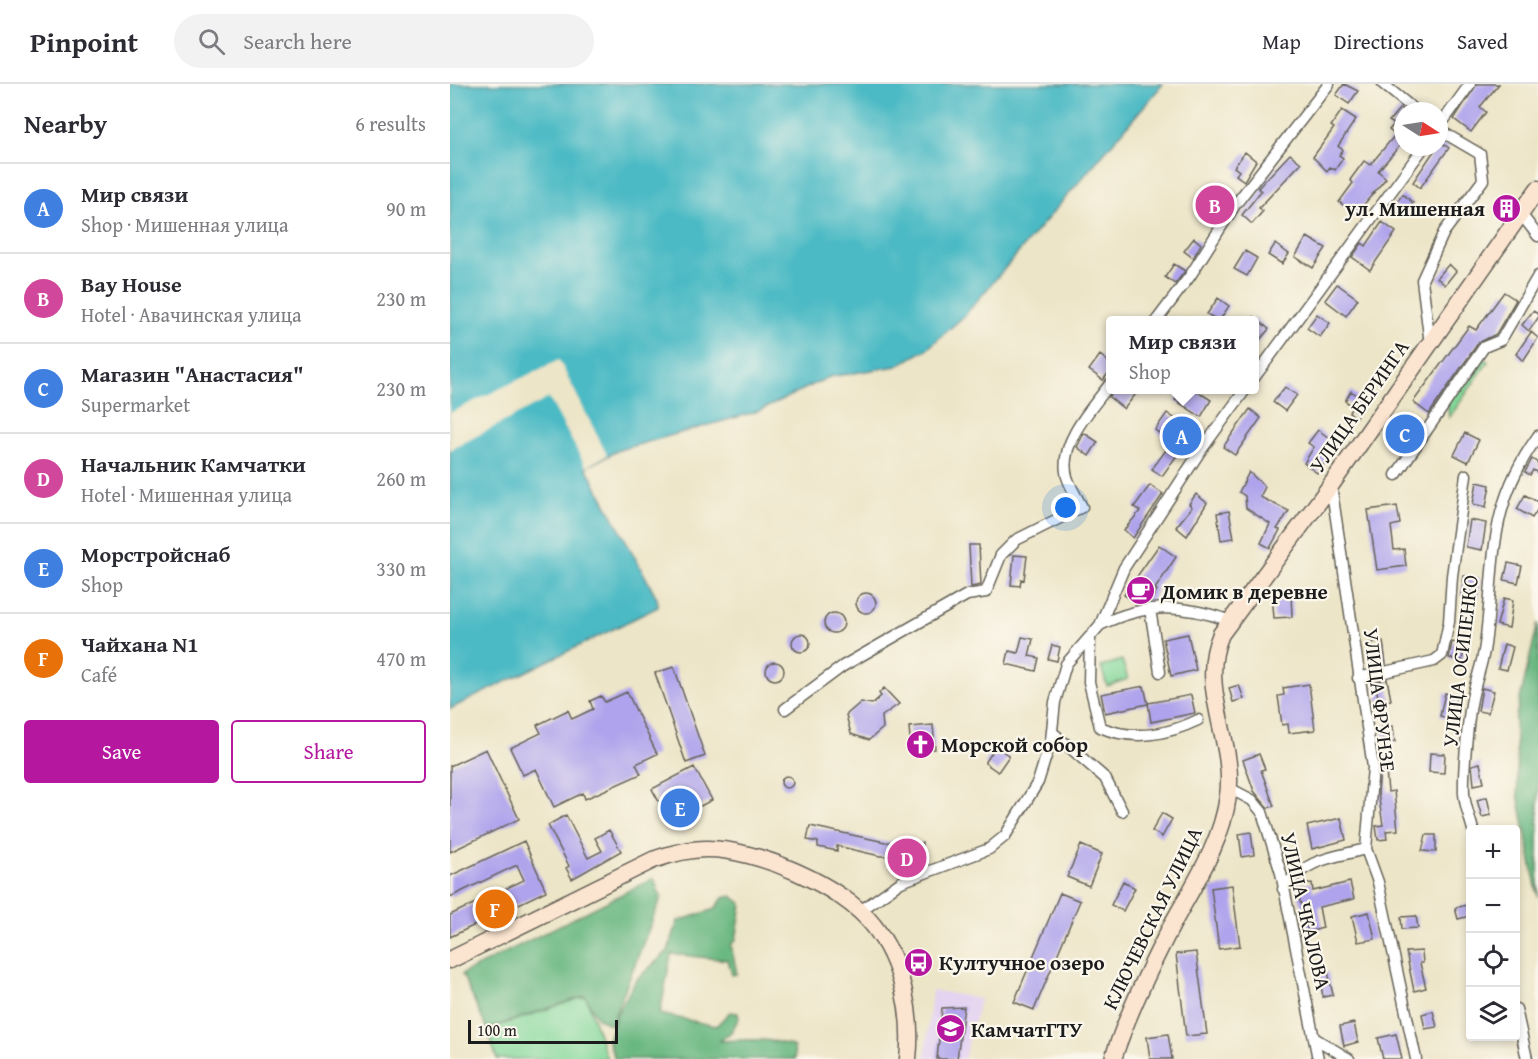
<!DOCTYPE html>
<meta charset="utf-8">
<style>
:root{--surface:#fff;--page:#f2f2f3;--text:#2b2b33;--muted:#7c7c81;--line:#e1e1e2;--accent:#b5179e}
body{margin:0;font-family:"Gentium Book Plus",serif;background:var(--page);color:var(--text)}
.controls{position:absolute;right:18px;bottom:18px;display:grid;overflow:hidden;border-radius:6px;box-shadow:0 3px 9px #0003}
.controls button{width:54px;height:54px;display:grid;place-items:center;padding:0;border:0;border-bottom:2px solid var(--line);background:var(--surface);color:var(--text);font:30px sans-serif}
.compass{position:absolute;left:944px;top:18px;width:54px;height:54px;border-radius:50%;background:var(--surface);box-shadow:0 3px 9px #0003;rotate:102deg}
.scale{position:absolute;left:18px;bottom:15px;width:150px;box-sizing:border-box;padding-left:6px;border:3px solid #1c1c1c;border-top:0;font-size:16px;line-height:21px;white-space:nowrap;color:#1c1c1c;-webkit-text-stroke:4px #fbf7ec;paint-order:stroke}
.you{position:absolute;left:616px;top:424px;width:21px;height:21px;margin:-15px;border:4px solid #fff;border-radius:50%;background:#1a73e8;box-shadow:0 0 0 9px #1a73e833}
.badge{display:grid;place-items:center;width:39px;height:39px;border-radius:50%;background:var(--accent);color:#fff;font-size:20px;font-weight:700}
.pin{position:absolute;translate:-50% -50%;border:3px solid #fff;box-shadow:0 2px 6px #0006}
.popup{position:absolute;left:656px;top:232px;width:153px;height:78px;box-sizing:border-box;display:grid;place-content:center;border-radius:6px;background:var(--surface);filter:drop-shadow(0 2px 4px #0005);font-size:20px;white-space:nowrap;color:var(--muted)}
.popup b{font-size:22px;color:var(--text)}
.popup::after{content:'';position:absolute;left:50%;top:100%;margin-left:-12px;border:12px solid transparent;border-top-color:var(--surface)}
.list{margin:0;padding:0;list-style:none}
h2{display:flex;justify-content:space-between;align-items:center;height:78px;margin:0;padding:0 24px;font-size:26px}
h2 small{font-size:20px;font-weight:400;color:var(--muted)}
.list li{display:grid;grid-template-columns:39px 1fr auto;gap:18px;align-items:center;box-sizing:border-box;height:90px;padding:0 24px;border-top:2px solid var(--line)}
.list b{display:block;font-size:22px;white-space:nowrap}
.list p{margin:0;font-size:20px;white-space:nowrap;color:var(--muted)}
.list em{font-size:20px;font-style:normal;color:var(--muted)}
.actions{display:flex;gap:12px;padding:18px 24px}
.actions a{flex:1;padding:14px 0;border:2px solid var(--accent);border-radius:6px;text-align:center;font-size:21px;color:var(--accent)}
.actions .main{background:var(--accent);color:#fff}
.icon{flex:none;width:33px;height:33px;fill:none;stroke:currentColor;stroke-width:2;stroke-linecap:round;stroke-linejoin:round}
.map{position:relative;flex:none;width:1088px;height:975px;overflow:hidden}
header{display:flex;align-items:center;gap:36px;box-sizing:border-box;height:84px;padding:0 30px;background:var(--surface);border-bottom:2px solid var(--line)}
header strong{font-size:28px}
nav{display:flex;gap:33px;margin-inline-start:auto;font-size:21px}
.search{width:420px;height:54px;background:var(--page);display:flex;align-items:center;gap:15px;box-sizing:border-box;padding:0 21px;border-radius:33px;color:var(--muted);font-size:22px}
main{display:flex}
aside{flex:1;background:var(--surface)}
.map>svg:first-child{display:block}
</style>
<header>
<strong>Pinpoint</strong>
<div class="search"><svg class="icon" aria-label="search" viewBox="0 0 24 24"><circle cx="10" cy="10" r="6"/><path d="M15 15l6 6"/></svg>Search here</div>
<nav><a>Map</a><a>Directions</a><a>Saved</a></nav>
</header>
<main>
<aside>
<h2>Nearby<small>6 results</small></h2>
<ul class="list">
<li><span class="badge" style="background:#3f7fe0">A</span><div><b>Мир связи</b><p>Shop · Мишенная улица</p></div><em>90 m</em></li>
<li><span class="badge" style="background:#d1479c">B</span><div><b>Bay House</b><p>Hotel · Авачинская улица</p></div><em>230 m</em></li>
<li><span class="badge" style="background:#3f7fe0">C</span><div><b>Магазин &quot;Анастасия&quot;</b><p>Supermarket</p></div><em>230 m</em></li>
<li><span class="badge" style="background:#d1479c">D</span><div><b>Начальник Камчатки</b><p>Hotel · Мишенная улица</p></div><em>260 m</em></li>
<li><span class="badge" style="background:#3f7fe0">E</span><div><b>Морстройснаб</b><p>Shop</p></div><em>330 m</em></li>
<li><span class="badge" style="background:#e8710a">F</span><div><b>Чайхана N1</b><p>Café</p></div><em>470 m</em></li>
</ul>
<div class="actions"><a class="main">Save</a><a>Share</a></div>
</aside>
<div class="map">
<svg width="1088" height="975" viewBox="0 0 1088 975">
<rect width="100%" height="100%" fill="#fbf7ec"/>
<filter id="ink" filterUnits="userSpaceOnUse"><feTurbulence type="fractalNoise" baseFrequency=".0167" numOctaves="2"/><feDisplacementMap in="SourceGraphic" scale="12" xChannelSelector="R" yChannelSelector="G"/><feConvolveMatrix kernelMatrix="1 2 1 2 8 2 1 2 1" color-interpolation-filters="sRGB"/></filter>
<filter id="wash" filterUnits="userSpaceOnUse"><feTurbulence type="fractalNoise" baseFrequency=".008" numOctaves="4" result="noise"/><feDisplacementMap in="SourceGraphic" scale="24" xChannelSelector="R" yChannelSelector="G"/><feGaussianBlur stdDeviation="1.35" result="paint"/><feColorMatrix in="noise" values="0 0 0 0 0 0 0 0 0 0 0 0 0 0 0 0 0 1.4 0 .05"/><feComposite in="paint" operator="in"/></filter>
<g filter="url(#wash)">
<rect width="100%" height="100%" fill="#ede5c7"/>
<path fill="#e4d3f1" d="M482,906L530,915L514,975H475Z"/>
<path fill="#83d799" stroke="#507a5a" stroke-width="1.5" d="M1030,270L1038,278L999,334L997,318Z
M672,576L678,595L657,602L651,583Z
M136,912L157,975H47L37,946Z"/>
<path fill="#6ab881" stroke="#436a4e" stroke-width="1.5" d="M1088,539V813L1068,711L1065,636Z
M204,794L211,814L161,941L147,934L135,912L37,945L12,890Z
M282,812L292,820L286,856L281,861L287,890L282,891L278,876L221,870L210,930L266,942L280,928L288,929L289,934L281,948L270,957C296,956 319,953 344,963L345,975H165L158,957L166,931L186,896L218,867L228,837L265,825L273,814Z"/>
<path fill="#4cbac4" stroke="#346b70" stroke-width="1.5" d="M0,0H713L514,232L477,265L447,282L379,293L309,327L169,366L136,383L207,514L208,523L0,625Z"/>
<path fill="#ede5c7" d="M109,276L157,371L136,383L99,314L0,366V329Z"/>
<g id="blocks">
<path fill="#aea3ec" d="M894,0L908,7L899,20L886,11Z
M1027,0H1049L1030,23L1036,28L1021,48L1004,35Z
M950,24L953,26V58L928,87L936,94L906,130L889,118L903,99L900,96L914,77L920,81L945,51L939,46L944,40L939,37Z
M892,26L906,35L888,62L893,66L889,71L893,74L885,86L880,83L877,87L863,73L884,44L881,42Z
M990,58L999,64L970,104L963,98Z
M795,68L806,77L794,97L786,91L789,87L784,83Z
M840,70L851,79L809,124L813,127L802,140L792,131L811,107L808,104Z
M762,109L777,118L768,133L753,123Z
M953,110L963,119L954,129L944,121Z
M932,138L946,148L920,186L902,173L912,159L916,162Z
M857,153L876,164L863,184L845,173Z
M744,154L751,160L743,174L734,167Z
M825,160L839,170L832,180L818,171Z
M795,167L807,174L797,192L784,185Z
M724,180L735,187L725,200L715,193Z
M999,180L1006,187L995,201L987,194Z
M887,200L908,215L896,232L875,216Z
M1054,208L1066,216L1046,250L1028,259L979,330L963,318L1019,242L1026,246Z
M768,214L779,222L769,237L757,230Z
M1083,227L1088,230V234L1079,247L1072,241Z
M867,230L880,239L870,253L857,244Z
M804,233L819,245L804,263Z
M1081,248L1088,254L1073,277L1066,270Z
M650,271L660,279V287L653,296L639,286Z
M835,303L847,311L835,327L823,318Z
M665,306H689L674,325L659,313Z
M732,306H745L761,316L751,333L725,316Z
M901,307L916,318L906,333L899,328L903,322L895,317Z
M800,325L811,334L785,371L773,363Z
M717,329L744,348L712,392L702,385L722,358L705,346Z
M955,339L966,348L955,361L944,352Z
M868,346L889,361L867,389L854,379L864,363L858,359Z
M634,349L648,358L639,372L627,363Z
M1015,349L1029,356L1018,378L1004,371Z
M1082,375L1088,379V389L1083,386L1080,391L1075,388Z
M799,388L815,403L810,413L839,427L827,445L830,446L820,464L811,459L820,440L796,424L795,412L789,408Z
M1027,398L1040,401L1036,423L1023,420Z
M700,401L713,410L683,454L674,446L690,427L684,423Z
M746,410L757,419L737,452L726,443L742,423L739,420Z
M1075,411L1088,418V425L1082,434L1067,425Z
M947,422L950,440L941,442L944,466L954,465L956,482L927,486L918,426Z
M779,427L784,454L771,456L767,429Z
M1020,436L1036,439L1032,466L1016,463Z
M519,461H529L531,501L521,503Z
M709,461L726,473L705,505L707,506L700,518L689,520L674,511Z
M564,471L577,472L574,496L571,495L570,502L561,501Z
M1058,479L1072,482L1068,499L1054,496Z
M1014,492L1030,494L1028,514L1011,512Z
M841,509L842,533L824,534L822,510Z
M406 519a10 10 0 1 1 20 0a10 10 0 1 1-20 0Z
M1054,514L1063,516L1059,544L1047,541Z
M374 539a10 10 0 1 1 20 0a10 10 0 1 1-20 0Z
M342 559a9 9 0 1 1 18 0a9 9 0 1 1-18 0Z
M738,550L746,586L721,592L713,555Z
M572,553L583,555L579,572L589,574L586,587L556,580L559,567L568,569Z
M933,557L936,580L923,582L920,559Z
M1002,558L1015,561L1012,577L999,574Z
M1054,560L1063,563L1057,586L1048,584Z
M602,561L610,563L607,577L598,575Z
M316 587a9 9 0 1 1 18 0a9 9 0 1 1-18 0Z
M224,583L255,672L236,679L205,589Z
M937,595L941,616L929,618L925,598Z
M859,600L865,646L839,649L838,640L832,641L828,612L834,611L833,604Z
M789,601L794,615L783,618L779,604Z
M694,602L698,620L655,629L651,610Z
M434,604L449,620L432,632L433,644L419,656L401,650L396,631L411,618L422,620L431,612L429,609Z
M1032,604L1044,607L1038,629L1028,627Z
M177,608L207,670L186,680L191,690L135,715L133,709L104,723L86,685L73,691L60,664L91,649L87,641L118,626L122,635L143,625L140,617L151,612L155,618Z
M995,609L1007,612L1001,635L990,632Z
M741,611L745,629L701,638L698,619Z
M483,641L485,665L461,666L459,643Z
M943,642L945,658L934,659L932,643Z
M546,662L559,672L548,688L535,679Z
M36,665L69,735L0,768V682Z
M980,669L995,670L994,689L979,688Z
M809,670L815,685L811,686L824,722L818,724L804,707L793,676Z
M1030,679L1034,699L1024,701L1022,681Z
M244,683L262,716L220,738L202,705Z
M930,687H936L938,708L944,707L948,746L936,747L937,755L928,756L926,742L933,741L928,709Z
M331 698a6 6 0 1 1 12 0a6 6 0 1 1-12 0Z
M1037,713L1041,731L1032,733L1027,716Z
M712,729L722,735L712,753L702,747Z
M116,731L138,774L152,767L145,754L159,746L171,767L122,795L116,784L119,782L98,741Z
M891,734L896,756L862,765L857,742Z
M360,742L435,758L472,759V766L456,772H430L387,762V767L368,763V758L357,756Z
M801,748L804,771L792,773L789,750Z
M976,751H986V768L972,767Z
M74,757L96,807L0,853V831L74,796L67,781L0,813V792Z
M631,761L652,770L639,802L617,793Z
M673,797L685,804L673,827L661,821Z
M900,798L904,815L869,823L873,844L858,848L846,801L862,799L863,807Z
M782,801L790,862L769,865L761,804Z
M610,809L630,817L584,926L564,918Z
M1020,820V832L1008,835L1005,824Z
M919,828L925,855L908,858L902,832Z
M966,832L968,844L952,845L951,833Z
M972,867L973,879H970L976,904L964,907L956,868Z
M746,868L757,950L736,952L726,870Z
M878,888L883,911L873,913L869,890Z
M514,923L507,975H487L492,924Z
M983,927L987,943L975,945L972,930Z
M904,939L908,958L894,962L890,942Z
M718,950L722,975H700L697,953Z
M946,950L952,975H933L928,954Z"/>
</g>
</g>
<g filter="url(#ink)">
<use href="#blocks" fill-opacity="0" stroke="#656258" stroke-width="1.5"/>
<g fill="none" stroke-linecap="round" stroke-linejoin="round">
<defs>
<path id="minor" d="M933,0L966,27
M989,43L1020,0
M1071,130L1088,152
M707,236L740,192L785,121L879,0
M980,260L972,196L994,148L1033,96L1030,70L989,46
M804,294L974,63
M946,391L1034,263L1051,256L1088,192
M881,401L923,683L916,765L928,798L966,975
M700,525L710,588
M650,541C695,519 731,520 778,536
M640,554L639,598L650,643C682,657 717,651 748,636
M908,594L984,577L992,571L999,538L1002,492L1016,391
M335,625L393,582L517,511L536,508L551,471L566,456L632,423C627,413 617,399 616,388C611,356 642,324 660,300
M602,648L655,694L672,727
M779,704L802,716L812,728L831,789L868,975
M1023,746C1020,734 1015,722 1014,710C1013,688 1018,631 1023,610C1027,593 1033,577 1035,561C1046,478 1036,424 1088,352
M833,805C857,774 881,774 916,765
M410,827L451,798L539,765L555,752L588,698L601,656L605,618L616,580L650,541L674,484L749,369L795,306
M1066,925L1077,975
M866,955L899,975"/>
<path id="secondary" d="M0,876L203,776C220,770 237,765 256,765C305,764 393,802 423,841C452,877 463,930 458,975
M663,975C678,928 701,881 724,837C746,797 772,758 778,712C786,658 747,603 771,550L881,401L1088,105"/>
</defs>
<use href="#minor" stroke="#656258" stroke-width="13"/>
<use href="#secondary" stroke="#656258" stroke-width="19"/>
<use href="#minor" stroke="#fff" stroke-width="10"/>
<use href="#secondary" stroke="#fce5d0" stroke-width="16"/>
</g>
</g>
<defs>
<symbol id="building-disc" viewBox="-11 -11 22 22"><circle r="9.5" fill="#b5179e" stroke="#fbf7ec"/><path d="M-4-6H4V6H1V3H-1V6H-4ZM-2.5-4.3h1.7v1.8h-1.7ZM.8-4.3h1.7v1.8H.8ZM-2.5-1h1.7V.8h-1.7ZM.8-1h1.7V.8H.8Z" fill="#fff"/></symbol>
<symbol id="cafe-disc" viewBox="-11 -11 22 22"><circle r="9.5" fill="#b5179e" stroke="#fbf7ec"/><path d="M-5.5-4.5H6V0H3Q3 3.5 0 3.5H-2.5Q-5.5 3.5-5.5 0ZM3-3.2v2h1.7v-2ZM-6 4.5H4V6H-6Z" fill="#fff"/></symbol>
<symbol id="church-disc" viewBox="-11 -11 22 22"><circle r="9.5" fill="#b5179e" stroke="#fbf7ec"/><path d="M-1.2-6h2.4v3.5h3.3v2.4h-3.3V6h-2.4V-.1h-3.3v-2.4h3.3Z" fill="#fff"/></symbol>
<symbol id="bus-disc" viewBox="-11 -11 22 22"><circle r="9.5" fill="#b5179e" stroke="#fbf7ec"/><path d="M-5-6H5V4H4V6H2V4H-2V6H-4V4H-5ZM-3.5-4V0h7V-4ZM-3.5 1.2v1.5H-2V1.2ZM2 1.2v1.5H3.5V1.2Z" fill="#fff"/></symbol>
<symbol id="university-disc" viewBox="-11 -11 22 22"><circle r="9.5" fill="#b5179e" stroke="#fbf7ec"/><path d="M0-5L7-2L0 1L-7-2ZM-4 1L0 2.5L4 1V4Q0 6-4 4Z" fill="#fff"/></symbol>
</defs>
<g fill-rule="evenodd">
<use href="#building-disc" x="1040" y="108" width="33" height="33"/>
<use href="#cafe-disc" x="674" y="490" width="33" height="33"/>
<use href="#church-disc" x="454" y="644" width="33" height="33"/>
<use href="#bus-disc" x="452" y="862" width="33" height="33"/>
<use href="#university-disc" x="484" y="928" width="33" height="33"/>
</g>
<g text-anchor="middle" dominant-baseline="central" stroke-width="4.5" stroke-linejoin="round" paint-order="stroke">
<g font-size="21" font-weight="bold" fill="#1c1c1c" stroke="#fbf7ec" text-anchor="start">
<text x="1035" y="124" text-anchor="end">ул. Мишенная</text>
<text x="711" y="507">Домик в деревне</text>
<text x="491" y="660">Морской собор</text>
<text x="489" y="878">Култучное озеро</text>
<text x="521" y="945">КамчатГТУ</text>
</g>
<g font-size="21" fill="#1c1c1c" stroke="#fbf7ec">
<text transform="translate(909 322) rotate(-55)">УЛИЦА БЕРИНГА</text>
<text transform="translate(1010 577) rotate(-83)">УЛИЦА ОСИПЕНКО</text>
<text transform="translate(930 616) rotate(83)">УЛИЦА ФРУНЗЕ</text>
<text transform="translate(856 827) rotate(77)">УЛИЦА ЧКАЛОВА</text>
<text transform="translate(702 834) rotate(-64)">КЛЮЧЕВСКАЯ УЛИЦА</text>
</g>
</g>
</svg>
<div class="controls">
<button>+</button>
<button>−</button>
<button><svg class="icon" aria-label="locate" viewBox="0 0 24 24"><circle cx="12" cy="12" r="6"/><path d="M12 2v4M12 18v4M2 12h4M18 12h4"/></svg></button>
<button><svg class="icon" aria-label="layers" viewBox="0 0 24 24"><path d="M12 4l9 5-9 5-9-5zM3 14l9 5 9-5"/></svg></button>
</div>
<svg class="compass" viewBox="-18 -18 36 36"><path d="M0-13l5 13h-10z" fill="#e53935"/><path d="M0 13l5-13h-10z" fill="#7c7c81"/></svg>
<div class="scale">100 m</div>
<div class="you"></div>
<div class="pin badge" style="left:732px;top:352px;background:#3f7fe0">A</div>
<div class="popup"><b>Мир связи</b>Shop</div>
<div class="pin badge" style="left:765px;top:121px;background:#d1479c">B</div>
<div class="pin badge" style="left:955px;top:350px;background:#3f7fe0">C</div>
<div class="pin badge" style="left:457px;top:774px;background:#d1479c">D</div>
<div class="pin badge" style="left:230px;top:724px;background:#3f7fe0">E</div>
<div class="pin badge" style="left:45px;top:825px;background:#e8710a">F</div>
</div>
</main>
